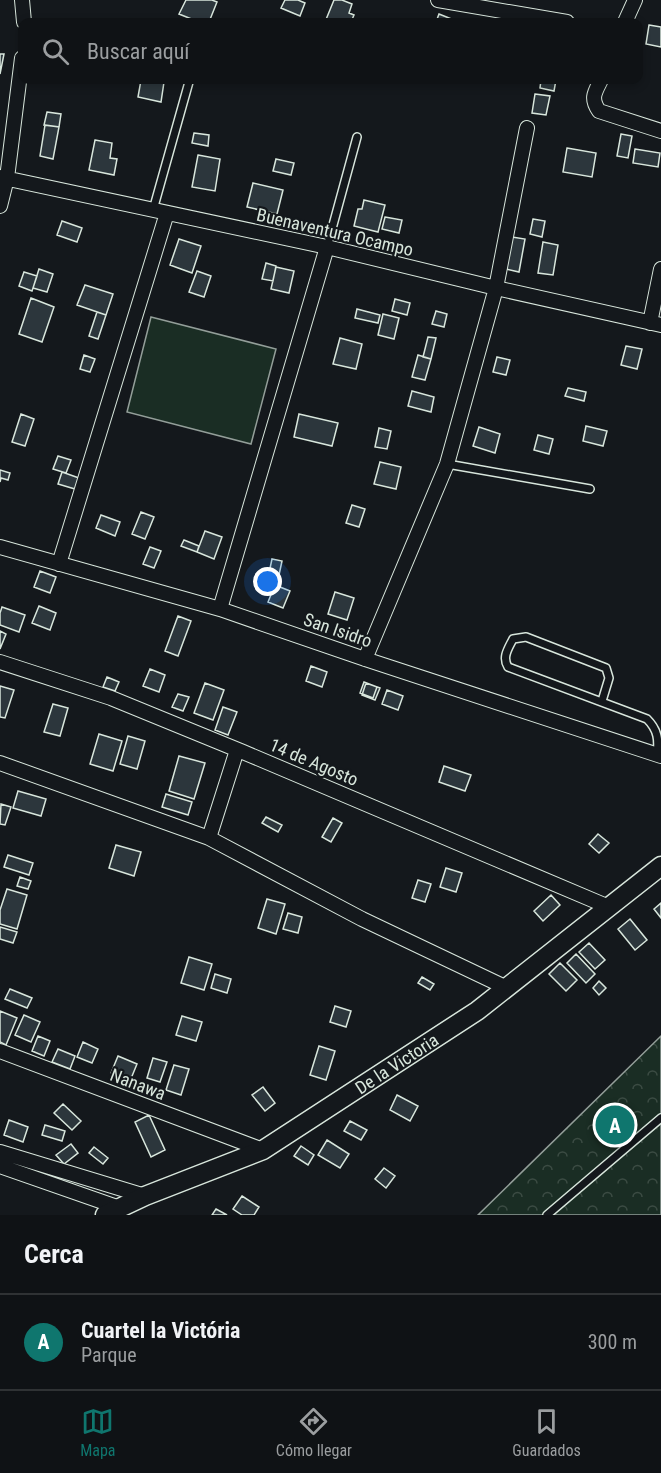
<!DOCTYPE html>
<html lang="es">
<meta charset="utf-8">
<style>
:root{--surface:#0f1215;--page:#181b1e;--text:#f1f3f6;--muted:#9b9ea0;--line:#2f3234;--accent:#0f766e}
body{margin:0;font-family:"Roboto Condensed",sans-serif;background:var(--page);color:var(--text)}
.you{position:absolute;left:268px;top:582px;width:21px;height:21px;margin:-15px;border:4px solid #fff;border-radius:50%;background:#1a73e8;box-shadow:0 0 0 9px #1a73e833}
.badge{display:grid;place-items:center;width:39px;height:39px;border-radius:50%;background:var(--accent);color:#fff;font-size:20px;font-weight:700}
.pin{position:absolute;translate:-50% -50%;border:3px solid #fff;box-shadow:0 2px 6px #0006}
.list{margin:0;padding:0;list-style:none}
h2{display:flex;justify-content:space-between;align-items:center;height:78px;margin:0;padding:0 24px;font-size:26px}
h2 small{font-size:20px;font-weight:400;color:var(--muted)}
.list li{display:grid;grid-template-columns:39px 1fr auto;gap:18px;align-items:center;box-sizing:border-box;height:96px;padding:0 24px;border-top:2px solid var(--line)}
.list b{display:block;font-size:22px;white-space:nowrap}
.list p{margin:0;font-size:20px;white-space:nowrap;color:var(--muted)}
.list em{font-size:20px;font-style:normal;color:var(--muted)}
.icon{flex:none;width:33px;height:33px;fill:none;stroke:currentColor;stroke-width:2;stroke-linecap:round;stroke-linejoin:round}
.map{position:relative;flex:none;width:661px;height:1215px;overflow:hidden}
.search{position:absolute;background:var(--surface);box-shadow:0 3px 9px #0003;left:18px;right:18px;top:18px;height:66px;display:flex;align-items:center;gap:15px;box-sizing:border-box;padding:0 21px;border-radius:12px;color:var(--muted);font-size:22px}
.sheet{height:174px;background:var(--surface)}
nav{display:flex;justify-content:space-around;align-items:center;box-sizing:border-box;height:84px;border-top:2px solid var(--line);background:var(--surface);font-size:16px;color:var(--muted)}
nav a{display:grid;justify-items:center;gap:3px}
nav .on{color:var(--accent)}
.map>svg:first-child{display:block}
</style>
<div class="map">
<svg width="661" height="1215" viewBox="0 0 661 1215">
<defs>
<pattern id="park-crowns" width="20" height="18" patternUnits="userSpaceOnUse" patternTransform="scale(1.5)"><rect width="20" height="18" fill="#1a2d24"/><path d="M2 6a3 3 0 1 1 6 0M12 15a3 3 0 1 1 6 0" fill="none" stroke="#3b4b43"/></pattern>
</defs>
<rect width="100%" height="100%" fill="#14181c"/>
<path fill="url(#park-crowns)" stroke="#939e99" stroke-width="1.5" d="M661,1036V1215H478Z"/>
<path fill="#1a2d24" stroke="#939e99" stroke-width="1.5" d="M151,317L276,349L251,444L127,412Z"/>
<path fill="#2c363c" stroke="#d8e6dc" stroke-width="1.5" d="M186,0H212L217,2L209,22H199L179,14Z
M285,0H298L305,3L300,16L281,8Z
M334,0H342L352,4L349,13L354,15L351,22H325Z
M439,14L459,22H436Z
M649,25L661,27V47L646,44Z
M0,54H4L0,74Z
M141,80L164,82L161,102L138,97Z
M541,80H556L554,91L540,88Z
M535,94L550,96L546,115L532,113Z
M47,112L61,114L59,127L44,125Z
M45,125L59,127L53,159L40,156Z
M194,133L209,135L208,146L192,143Z
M621,134L632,136L628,158L617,156Z
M95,140L112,143L110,158L117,159L114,175L89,170Z
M567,148L596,153L592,177L563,172Z
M635,149L660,153L658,167L633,163Z
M198,155L220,159L215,191L192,187Z
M276,159L294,163L291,175L273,171Z
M253,183L283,190L277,214L247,207Z
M364,200L385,205L378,232L354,226L358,209H362Z
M385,217L402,220L399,233L382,229Z
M533,219L545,221L542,237L530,234Z
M62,221L82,228L77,242L57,235Z
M512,237L525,239L519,272L506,269Z
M179,239L201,246L192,273L170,265Z
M543,242L558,245L553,275L538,273Z
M266,263L276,266L273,281L262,279Z
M276,267L294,271L289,293L271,289Z
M39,269L53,274L47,292L33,288Z
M197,271L211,276L204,297L189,292Z
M24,272L37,276L32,291L19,286Z
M85,285L113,294L106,315L77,305Z
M31,298L54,307L42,342L19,334Z
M395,299L410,303L407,315L392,311Z
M357,309L380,315L378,323L355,318Z
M436,311L447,314L444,327L432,324Z
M97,312L106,315L98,339L89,336Z
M383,314L399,318L394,339L378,335Z
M428,337L436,338L431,359L423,357Z
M340,338L362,344L356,369L333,364Z
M626,346L642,349L637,369L621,365Z
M84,355L95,359L90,372L80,369Z
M418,355L431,359L425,380L412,377Z
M497,357L510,360L506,375L493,372Z
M568,388L586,392L584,401L565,396Z
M412,391L434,397L431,412L408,406Z
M21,414L34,419L25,446L12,442Z
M299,414L338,423L332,446L294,437Z
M586,426L607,431L603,446L583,441Z
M479,427L500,434L495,453L473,446Z
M379,428L391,431L387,449L375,447Z
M538,435L553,439L549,454L534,450Z
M58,456L71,460L66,473L53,469Z
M380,462L401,467L396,489L374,484Z
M0,470L10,473L8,480L1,478L0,482Z
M62,472L79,478L75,489L58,484Z
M352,505L365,509L359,527L346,523Z
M141,512L154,517L145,539L132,534Z
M101,515L120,522L115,536L96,528Z
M205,531L222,537L214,559L197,552Z
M184,540L199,546L197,552L181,546Z
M150,547L161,551L154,568L143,564Z
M272,559L282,561L279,575L269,573Z
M40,571L56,577L50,593L34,587Z
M275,585L290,591L283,608L268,602Z
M335,592L354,598L347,620L328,614Z
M39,606L56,613L50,630L32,623Z
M2,607L25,615L19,632L0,625V613Z
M178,616L191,621L178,656L165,651Z
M0,631L6,634L0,649Z
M311,666L327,672L322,687L306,681Z
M150,669L165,675L159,692L143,686Z
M107,677L119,682L115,691L103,687Z
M364,682L377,687L373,698L360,693Z
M205,683L224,690L213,720L194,713Z
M366,683L380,688L375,700L362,695Z
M0,686L14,690L5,718L0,717Z
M387,690L403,696L398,710L382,704Z
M178,694L189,697L183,711L172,707Z
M53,704L68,708L60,736L44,732Z
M223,707L237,712L228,735L215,730Z
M99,734L122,741L113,771L90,764Z
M128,736L145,741L137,769L120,764Z
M179,756L205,763L194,799L169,791Z
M444,766L471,775L465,791L439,782Z
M18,791L46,799L41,816L13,808Z
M166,794L192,802L188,815L162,807Z
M1,804L11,807L5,825L0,824Z
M266,817L282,825L278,832L262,823Z
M333,818L342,823L331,842L322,837Z
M598,834L609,843L599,853L589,844Z
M116,845L141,852L134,876L109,868Z
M8,855L33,863L29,875L4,867Z
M446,868L462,873L456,892L440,887Z
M20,877L31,881L28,889L17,886Z
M418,880L431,884L425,902L412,898Z
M7,889L27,895L17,929L0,924V910Z
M551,895L560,905L543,921L534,911Z
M267,899L285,904L276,934L258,928Z
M661,903V918L654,909Z
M288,913L302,917L298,933L283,929Z
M630,919L647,940L635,950L618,929Z
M0,927L17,932L13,943L0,939Z
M589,943L605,960L595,969L579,952Z
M576,954L595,974L586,983L567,963Z
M189,957L212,964L204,990L181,983Z
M560,963L577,980L566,991L549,974Z
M215,974L231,979L227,993L211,988Z
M422,977L434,984L430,990L418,983Z
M599,981L606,988L599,995L593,988Z
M10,989L32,998L27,1008L5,999Z
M335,1006L351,1011L346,1027L330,1022Z
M0,1011L17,1018L6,1045L0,1042Z
M24,1015L40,1022L31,1042L15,1035Z
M182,1016L202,1022L196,1041L176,1035Z
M38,1036L50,1041L44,1056L32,1051Z
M83,1042L98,1049L92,1063L77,1057Z
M319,1046L335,1051L326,1080L310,1075Z
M58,1049L75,1056L70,1069L52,1062Z
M118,1056L137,1064L130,1081L111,1073Z
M153,1058L167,1062L160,1082L147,1078Z
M174,1065L189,1069L181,1095L166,1090Z
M263,1087L275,1103L265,1111L252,1095Z
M397,1095L418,1106L410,1121L390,1110Z
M63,1104L81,1121L72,1130L54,1113Z
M149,1115L165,1150L151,1157L135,1122Z
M9,1120L28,1127L23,1142L4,1135Z
M350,1121L367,1130L361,1140L344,1131Z
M45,1125L65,1131L62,1141L42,1135Z
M327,1140L349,1154L340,1168L318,1155Z
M71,1144L78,1153L64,1164L56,1155Z
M301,1146L314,1155L308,1165L294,1156Z
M94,1147L108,1158L103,1164L89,1153Z
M384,1168L395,1176L386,1188L375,1179Z
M242,1196L259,1207L254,1215H242L233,1209Z
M216,1209L227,1215H212Z"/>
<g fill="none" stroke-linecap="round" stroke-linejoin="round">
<defs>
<path id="lane" d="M153,210L189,82
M327,247L357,137
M447,464L590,489
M602,701L609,678L606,668L526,637L513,639C508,649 502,657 508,667L647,719C658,730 659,740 657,755
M547,1215L661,1118"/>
<path id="street" d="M22,0L24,22
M438,0L567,22
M625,22L635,0
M601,80C595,92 590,98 599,111L661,131
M0,177L327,247L496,288L661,325
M0,206L7,178L22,58
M650,323L661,269
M0,547L220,609L365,659L661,756
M59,564L167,213
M220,609L327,247
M365,659L447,464L496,288L527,128
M0,662L111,698L243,752L609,907
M0,763L209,838L362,919L507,988
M209,838L237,750
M0,1051L263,1150
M0,1152L145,1196
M0,1166L120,1208"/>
<g id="secondary">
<path id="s1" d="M105,1215L145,1196L263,1150L477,1011L661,866"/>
</g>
</defs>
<use href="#lane" stroke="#d8e6dc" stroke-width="10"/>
<use href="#street" stroke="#d8e6dc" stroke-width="16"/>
<use href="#secondary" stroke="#d8e6dc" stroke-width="21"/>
<use href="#lane" stroke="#14181c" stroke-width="7"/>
<use href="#street" stroke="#14181c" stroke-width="14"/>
<use href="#secondary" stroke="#14181c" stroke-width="18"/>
</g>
<g text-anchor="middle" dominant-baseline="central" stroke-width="4.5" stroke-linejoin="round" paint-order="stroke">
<g font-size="18" fill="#d8e6dc" stroke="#14181c">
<text transform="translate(335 232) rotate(13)">Buenaventura Ocampo</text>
<text transform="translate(338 630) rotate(19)">San Isidro</text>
<text transform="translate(314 762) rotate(23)">14 de Agosto</text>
<text stroke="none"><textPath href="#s1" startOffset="330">De la Victoria</textPath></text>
<text transform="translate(138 1084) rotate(21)">Nanawa</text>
</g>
</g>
</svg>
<div class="you"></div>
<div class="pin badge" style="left:615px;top:1125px">A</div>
<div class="search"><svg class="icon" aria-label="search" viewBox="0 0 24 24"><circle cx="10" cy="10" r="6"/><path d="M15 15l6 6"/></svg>Buscar aquí</div>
</div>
<section class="sheet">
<h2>Cerca<small></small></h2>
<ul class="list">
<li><span class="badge">A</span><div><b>Cuartel la Victória</b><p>Parque</p></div><em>300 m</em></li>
</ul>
</section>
<nav>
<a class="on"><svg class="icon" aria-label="map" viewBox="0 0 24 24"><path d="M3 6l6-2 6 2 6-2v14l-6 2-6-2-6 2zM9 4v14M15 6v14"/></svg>Mapa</a>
<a><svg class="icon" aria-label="directions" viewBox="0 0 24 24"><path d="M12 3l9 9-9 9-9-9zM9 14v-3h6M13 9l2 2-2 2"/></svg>Cómo llegar</a>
<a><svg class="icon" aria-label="saved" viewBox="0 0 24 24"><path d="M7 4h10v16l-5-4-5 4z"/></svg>Guardados</a>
</nav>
